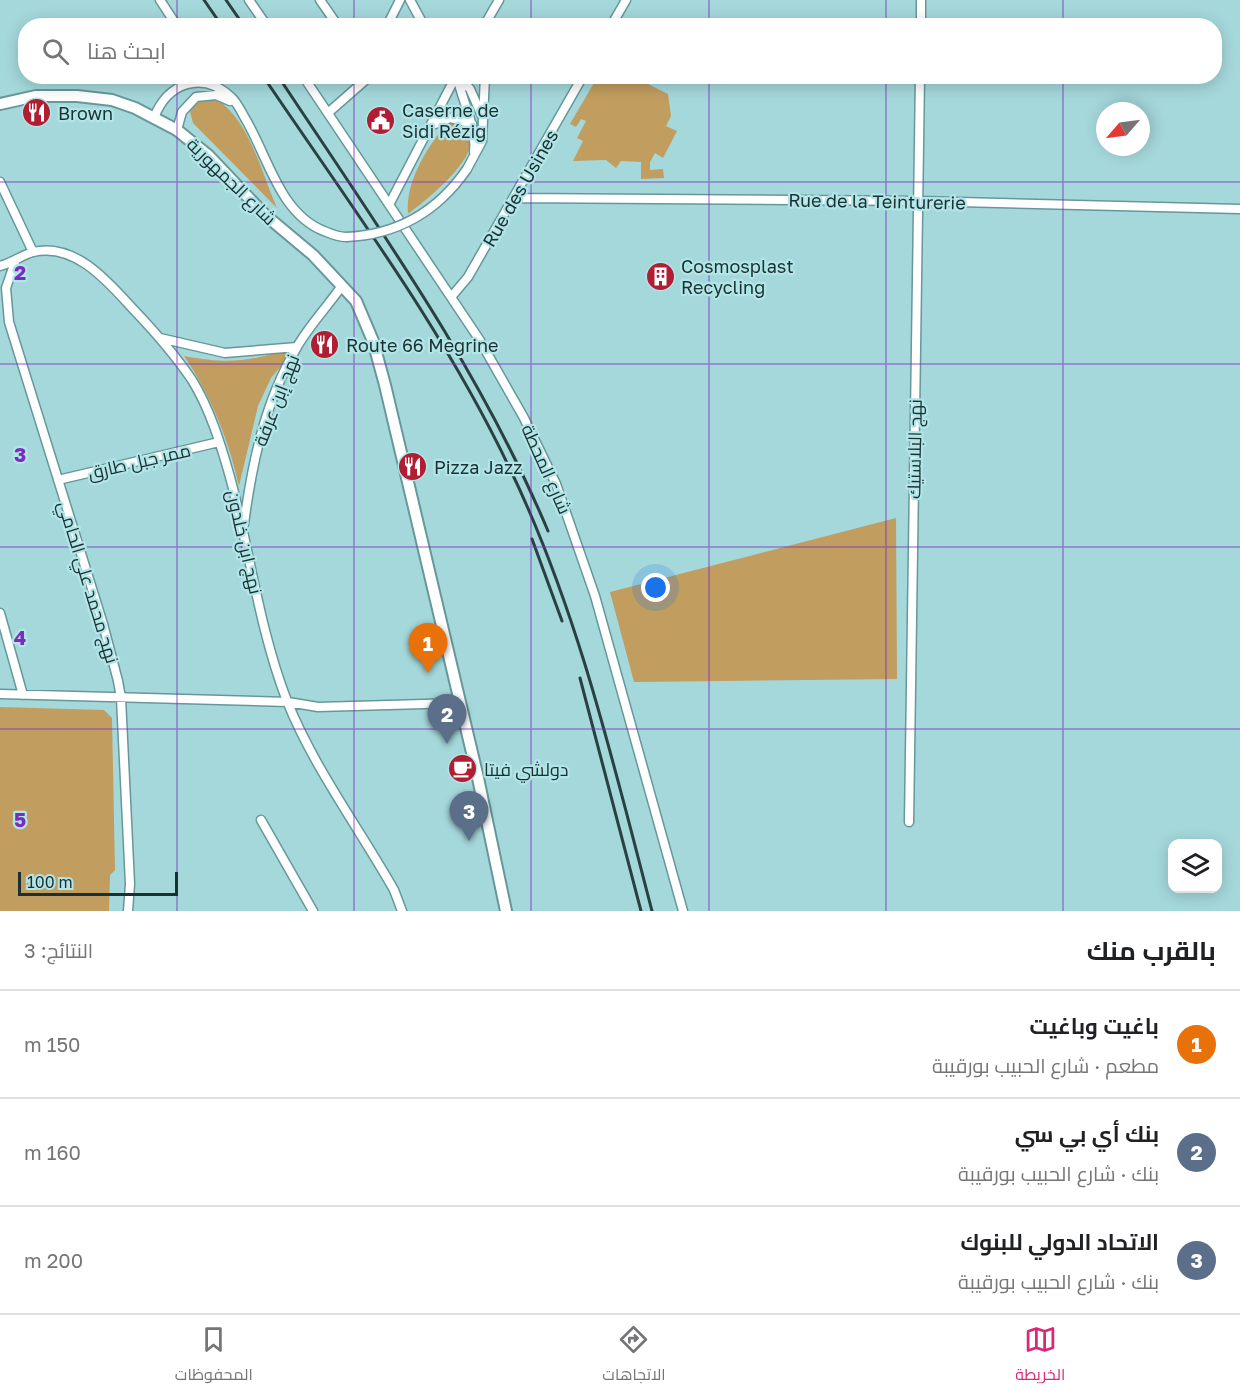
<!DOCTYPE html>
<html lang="ar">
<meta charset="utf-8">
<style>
:root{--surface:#fff;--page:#f2f2f2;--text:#202124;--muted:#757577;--line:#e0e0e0;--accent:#db2777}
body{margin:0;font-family:"Golos Text",Cairo,sans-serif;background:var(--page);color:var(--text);direction:rtl}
.controls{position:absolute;right:18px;bottom:18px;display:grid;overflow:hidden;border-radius:12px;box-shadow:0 3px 15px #0003}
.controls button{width:54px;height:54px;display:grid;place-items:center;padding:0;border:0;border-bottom:2px solid var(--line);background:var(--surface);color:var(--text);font:30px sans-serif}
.compass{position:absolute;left:1096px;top:102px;width:54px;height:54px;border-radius:50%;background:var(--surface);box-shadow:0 3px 15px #0003;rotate:242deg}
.scale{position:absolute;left:18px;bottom:15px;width:160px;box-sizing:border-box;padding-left:6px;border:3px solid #1b3031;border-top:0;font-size:16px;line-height:21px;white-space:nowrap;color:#1b3031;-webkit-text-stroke:4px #b1e5e8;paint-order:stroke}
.you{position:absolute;left:656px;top:588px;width:21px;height:21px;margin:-15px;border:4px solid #fff;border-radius:50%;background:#1a73e8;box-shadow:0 0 0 9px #1a73e833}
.badge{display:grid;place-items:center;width:39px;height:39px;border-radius:50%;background:var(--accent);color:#fff;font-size:20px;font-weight:700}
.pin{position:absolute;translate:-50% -50px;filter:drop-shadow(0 2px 3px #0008)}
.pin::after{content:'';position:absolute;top:32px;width:21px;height:18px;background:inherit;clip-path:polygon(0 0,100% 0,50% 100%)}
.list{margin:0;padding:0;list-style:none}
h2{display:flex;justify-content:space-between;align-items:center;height:78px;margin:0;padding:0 24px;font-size:26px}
h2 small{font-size:20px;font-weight:400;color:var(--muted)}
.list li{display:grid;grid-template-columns:39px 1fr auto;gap:18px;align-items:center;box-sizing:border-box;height:108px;padding:0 24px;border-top:2px solid var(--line)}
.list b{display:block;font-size:22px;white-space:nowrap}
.list p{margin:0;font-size:20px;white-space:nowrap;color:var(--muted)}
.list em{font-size:20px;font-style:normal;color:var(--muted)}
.icon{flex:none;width:33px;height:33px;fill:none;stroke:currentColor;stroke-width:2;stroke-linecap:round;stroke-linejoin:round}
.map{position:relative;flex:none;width:1240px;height:911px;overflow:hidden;direction:ltr}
.search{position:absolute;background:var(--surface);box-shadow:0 3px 15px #0003;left:18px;right:18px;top:18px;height:66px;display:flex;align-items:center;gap:15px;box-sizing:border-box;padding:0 21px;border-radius:24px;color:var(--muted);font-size:22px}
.sheet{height:402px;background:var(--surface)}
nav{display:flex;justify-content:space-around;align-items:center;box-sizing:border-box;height:84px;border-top:2px solid var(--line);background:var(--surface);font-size:16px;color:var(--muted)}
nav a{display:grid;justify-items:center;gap:3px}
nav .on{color:var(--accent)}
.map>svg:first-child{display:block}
</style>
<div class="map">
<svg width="1240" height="911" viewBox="0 0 1240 911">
<rect width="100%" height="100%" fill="#a5d8db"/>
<path fill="#c19d5f" d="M598,76L634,77L668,94L671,116L666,126L677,131L663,158L655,153L650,162V170L663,169L664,178L641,179V162L621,161L616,168L606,160L573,161L583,141L577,138L586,121L581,119L576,127L570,124Z
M215,98C250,120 261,172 277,208L193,123L190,112C195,101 203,100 215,98Z
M457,122C460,125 466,128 468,131C485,155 424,202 408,214C405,183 427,146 448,123Z
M297,347L271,378L258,406L239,486C228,438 211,396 184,356C233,365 249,361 297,347Z
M896,518L897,679L634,682L610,592Z
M0,707L104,710L112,718L115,870L110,875L109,911H0Z"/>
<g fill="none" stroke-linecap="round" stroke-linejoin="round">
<defs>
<path id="minor" d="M160,0L177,26
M249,0L267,26
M320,0L338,26
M410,0L424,26
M387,26L400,0
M484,26L499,0
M611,26L626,0
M921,26V0
M303,76L479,339L524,418L556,484L595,596L683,911
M457,76C462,101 477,127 474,152
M458,76L470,89L482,116
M329,112L370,76
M154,118C167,83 202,70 231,97C237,102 242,113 246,120C268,157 280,214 324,231C331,234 338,237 346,237
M430,126L450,118L472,124
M177,130L182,112L196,97L216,95L230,101
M467,169L482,141L485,76
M0,182L33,252
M514,198L919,201L1240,209
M390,203L456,76
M15,262L6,288L9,322L103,624L118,681L121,698L130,884L128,911
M0,266C12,263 22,255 33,252C76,242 109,283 134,310C155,332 175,355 192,380C210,409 221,445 230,477C250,551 259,629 287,701C314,768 359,828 394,890L402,911
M452,296L468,277L583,76
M160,338L225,353L297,347
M58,480L219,442
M244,524C252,463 265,401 297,347C309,326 327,307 341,287
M0,613L23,695
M0,694L288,702L318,707L459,703
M261,820L313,911
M909,822L920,76"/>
<path id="tertiary" d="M0,104L36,96H77L112,100L135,108L177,130L209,156L264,214L313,255L356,301L373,341L385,385L478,778L506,911"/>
</defs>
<use href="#minor" stroke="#66989a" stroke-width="11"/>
<use href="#tertiary" stroke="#66989a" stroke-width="14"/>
<use href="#minor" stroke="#fff" stroke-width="8"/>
<use href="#tertiary" stroke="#fff" stroke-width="10"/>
<path stroke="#294142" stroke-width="3" d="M204,0L222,26
M226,0L244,26
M263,76C350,205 445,331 511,471C578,611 613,762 652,911
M278,76C376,224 479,367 548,531
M532,539L562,621
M580,678L641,911"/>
<defs>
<path id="minor-bridge" d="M346,237C397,235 438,211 467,169"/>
</defs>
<use href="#minor-bridge" stroke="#66989a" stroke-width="11" stroke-linecap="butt"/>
<use href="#minor-bridge" stroke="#fff" stroke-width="8"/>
</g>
<path fill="none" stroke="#7b2cbf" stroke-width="1.5" stroke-opacity="0.55" d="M177,0V26M354,0V26M531,0V26M709,0V26M886,0V26M1063,0V26M177,76V911M354,76V911M531,76V911M709,76V911M886,76V911M1063,76V911M0,182H1240M0,364H1240M0,547H1240M0,729H1240"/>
<defs>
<symbol id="restaurant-disc" viewBox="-11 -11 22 22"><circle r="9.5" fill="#b11d33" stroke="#b1e5e8"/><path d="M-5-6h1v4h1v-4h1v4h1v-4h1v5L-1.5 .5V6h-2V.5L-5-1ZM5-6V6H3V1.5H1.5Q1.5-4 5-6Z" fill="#fff"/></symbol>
<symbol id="civic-disc" viewBox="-11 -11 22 22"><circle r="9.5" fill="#b11d33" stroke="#b1e5e8"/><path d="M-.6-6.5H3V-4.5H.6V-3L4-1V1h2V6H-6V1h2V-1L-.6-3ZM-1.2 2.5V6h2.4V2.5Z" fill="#fff"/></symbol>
<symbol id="building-disc" viewBox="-11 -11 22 22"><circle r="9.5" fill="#b11d33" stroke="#b1e5e8"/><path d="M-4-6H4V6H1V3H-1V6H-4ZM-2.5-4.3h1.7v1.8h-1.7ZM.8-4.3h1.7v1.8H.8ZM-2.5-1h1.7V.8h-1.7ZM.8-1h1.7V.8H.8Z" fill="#fff"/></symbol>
<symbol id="cafe-disc" viewBox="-11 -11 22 22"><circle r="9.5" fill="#b11d33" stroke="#b1e5e8"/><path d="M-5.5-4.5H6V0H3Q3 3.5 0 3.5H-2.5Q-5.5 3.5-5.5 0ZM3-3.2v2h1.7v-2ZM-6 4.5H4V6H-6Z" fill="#fff"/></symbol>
</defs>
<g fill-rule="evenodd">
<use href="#restaurant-disc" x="20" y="96" width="33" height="33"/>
<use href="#civic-disc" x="364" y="104" width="33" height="33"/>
<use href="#building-disc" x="644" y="260" width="33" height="33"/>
<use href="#restaurant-disc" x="308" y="328" width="33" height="33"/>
<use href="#restaurant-disc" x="396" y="450" width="33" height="33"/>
<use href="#cafe-disc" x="446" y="752" width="33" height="33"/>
</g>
<g text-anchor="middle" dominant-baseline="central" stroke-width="4.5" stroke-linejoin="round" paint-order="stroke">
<g font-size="18" fill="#1b3031" stroke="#b1e5e8" text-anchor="start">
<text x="402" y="110">Caserne de<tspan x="402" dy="21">Sidi Rézig</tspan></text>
<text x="58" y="113">Brown</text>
<text x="681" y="266">Cosmosplast<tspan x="681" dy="21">Recycling</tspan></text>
<text x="346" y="345">Route 66 Megrine</text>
<text x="434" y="467">Pizza Jazz</text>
<text x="484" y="769">دولشي فيتا</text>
</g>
<g font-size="18" fill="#1b3031" stroke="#b1e5e8">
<text transform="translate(232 181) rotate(44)">شارع الجمهورية</text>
<text transform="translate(520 188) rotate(-60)">Rue des Usines</text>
<text transform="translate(877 201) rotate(1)">Rue de la Teinturerie</text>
<text transform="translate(276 400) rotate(-69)">نهج إبن عرفة</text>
<text transform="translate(914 449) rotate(-89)">نهج البلاستيك</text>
<text transform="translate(139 461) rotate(-13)">ممر جبل طارق</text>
<text transform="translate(547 469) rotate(66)">شارع المحطة</text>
<text transform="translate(245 542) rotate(77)">نهج ابن خلدون</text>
<text transform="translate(89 582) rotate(73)">نهج محمد علي الحامي</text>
</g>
</g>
<g font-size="20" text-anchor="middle" font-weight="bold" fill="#7b2cbf" stroke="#b1e5e8" stroke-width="4.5" stroke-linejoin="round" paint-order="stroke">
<text x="20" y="280">2</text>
<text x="20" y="462">3</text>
<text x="20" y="645">4</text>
<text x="20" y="827">5</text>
</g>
</svg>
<div class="controls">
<button><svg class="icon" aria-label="layers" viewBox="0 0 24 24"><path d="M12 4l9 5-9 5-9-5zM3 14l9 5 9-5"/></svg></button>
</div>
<svg class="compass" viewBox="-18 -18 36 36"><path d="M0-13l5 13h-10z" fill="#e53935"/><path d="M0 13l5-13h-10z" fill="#757577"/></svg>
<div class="scale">100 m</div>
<div class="you"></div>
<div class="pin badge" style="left:428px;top:673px;background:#e8710a">1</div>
<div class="pin badge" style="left:447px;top:744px;background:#5c6f8a">2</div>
<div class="pin badge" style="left:469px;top:841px;background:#5c6f8a">3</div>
<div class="search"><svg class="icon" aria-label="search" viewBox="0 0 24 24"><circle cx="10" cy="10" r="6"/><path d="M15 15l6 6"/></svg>ابحث هنا</div>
</div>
<section class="sheet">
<h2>بالقرب منك<small>النتائج: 3</small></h2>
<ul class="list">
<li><span class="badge" style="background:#e8710a">1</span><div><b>باغيت وباغيت</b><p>مطعم · شارع الحبيب بورقيبة</p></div><em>150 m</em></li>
<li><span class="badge" style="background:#5c6f8a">2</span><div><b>بنك أي بي سي</b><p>بنك · شارع الحبيب بورقيبة</p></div><em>160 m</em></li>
<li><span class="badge" style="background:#5c6f8a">3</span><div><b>الاتحاد الدولي للبنوك</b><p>بنك · شارع الحبيب بورقيبة</p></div><em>200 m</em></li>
</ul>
</section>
<nav>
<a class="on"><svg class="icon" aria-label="map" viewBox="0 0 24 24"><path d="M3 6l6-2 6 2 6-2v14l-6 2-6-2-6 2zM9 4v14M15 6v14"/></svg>الخريطة</a>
<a><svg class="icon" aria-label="directions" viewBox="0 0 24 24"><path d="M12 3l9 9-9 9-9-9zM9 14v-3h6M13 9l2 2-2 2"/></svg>الاتجاهات</a>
<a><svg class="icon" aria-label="saved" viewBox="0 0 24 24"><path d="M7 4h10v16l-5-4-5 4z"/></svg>المحفوظات</a>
</nav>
